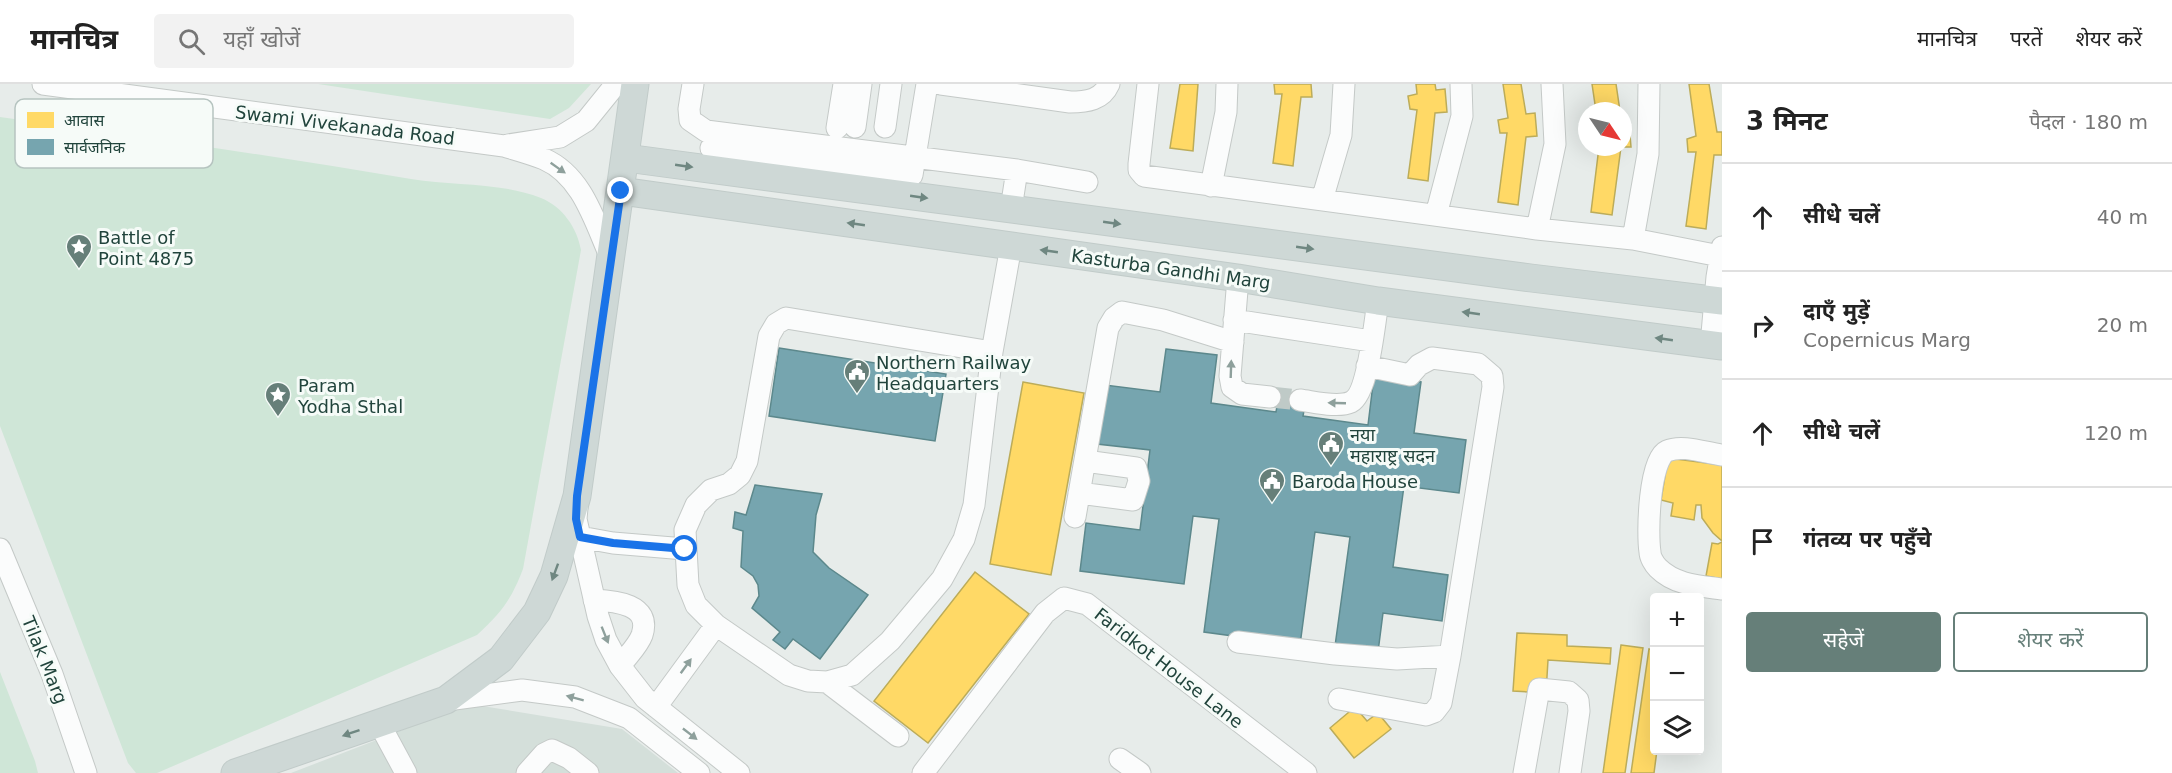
<!DOCTYPE html>
<html lang="hi">
<meta charset="utf-8">
<style>
:root{--surface:#fff;--page:#f2f2f2;--text:#222;--muted:#767676;--line:#e0e0e0;--accent:#667f79}
body{margin:0;font-family:"DejaVu Sans","Noto Sans Devanagari",sans-serif;background:var(--page);color:var(--text)}
.controls{position:absolute;right:18px;bottom:18px;display:grid;overflow:hidden;border-radius:6px;box-shadow:0 6px 24px #0002}
.controls button{width:54px;height:54px;display:grid;place-items:center;padding:0;border:0;border-bottom:2px solid var(--line);background:var(--surface);color:var(--text);font:30px sans-serif}
.compass{position:absolute;left:1578px;top:18px;width:54px;height:54px;border-radius:50%;background:var(--surface);box-shadow:0 6px 24px #0002;rotate:125deg}
.stop{position:absolute;width:18px;height:18px;margin:-14px;border:4px solid #1a73e8;border-radius:50%;background:#fff}
.stop.end{background:#1a73e8;border-color:#fff;box-shadow:0 2px 6px #0008}
.list{margin:0;padding:0;list-style:none}
h2{display:flex;justify-content:space-between;align-items:center;height:78px;margin:0;padding:0 24px;font-size:26px}
h2 small{font-size:20px;font-weight:400;color:var(--muted)}
.list li{display:grid;grid-template-columns:39px 1fr auto;gap:18px;align-items:center;box-sizing:border-box;height:108px;padding:0 24px;border-top:2px solid var(--line)}
.list b{display:block;font-size:22px;white-space:nowrap}
.list p{margin:0;font-size:20px;white-space:nowrap;color:var(--muted)}
.list em{font-size:20px;font-style:normal;color:var(--muted)}
.actions{display:flex;gap:12px;padding:18px 24px}
.actions a{flex:1;padding:14px 0;border:2px solid var(--accent);border-radius:6px;text-align:center;font-size:21px;color:var(--accent)}
.actions .main{background:var(--accent);color:#fff}
.icon{flex:none;width:33px;height:33px;fill:none;stroke:currentColor;stroke-width:2;stroke-linecap:round;stroke-linejoin:round}
.map{position:relative;flex:none;width:1722px;height:689px;overflow:hidden}
header{display:flex;align-items:center;gap:36px;box-sizing:border-box;height:84px;padding:0 30px;background:var(--surface);border-bottom:2px solid var(--line)}
header strong{font-size:28px}
nav{display:flex;gap:33px;margin-inline-start:auto;font-size:21px}
.search{width:420px;height:54px;background:var(--page);display:flex;align-items:center;gap:15px;box-sizing:border-box;padding:0 21px;border-radius:6px;color:var(--muted);font-size:22px}
main{display:flex}
aside{flex:1;background:var(--surface)}
.map>svg:first-child{display:block}
</style>
<header>
<strong>मानचित्र</strong>
<div class="search"><svg class="icon" aria-label="search" viewBox="0 0 24 24"><circle cx="10" cy="10" r="6"/><path d="M15 15l6 6"/></svg>यहाँ खोजें</div>
<nav><a>मानचित्र</a><a>परतें</a><a>शेयर करें</a></nav>
</header>
<main>
<div class="map">
<svg width="1722" height="689" viewBox="0 0 1722 689">
<rect width="100%" height="100%" fill="#e7ecea"/>
<path fill="#d4dfda" d="M470,620L622,645L678,689H291Z"/>
<path fill="#cfe6d7" d="M318,0H591L569,24L550,35Z
M0,33C137,52 274,72 411,95C454,102 500,98 541,114C563,123 577,144 581,166L523,485C511,516 502,528 477,551L157,689H136L128,679L0,342Z
M0,588L35,677L38,689H0Z"/>
<path fill="#ffd966" stroke="#bcac59" stroke-width="1.5" d="M1180,0H1198L1193,67L1170,64Z
M1274,0H1311L1312,13H1301L1293,82L1273,79L1282,10H1275Z
M1416,0H1435L1436,6L1445,5L1447,28L1435,29L1428,97L1408,94L1417,26L1410,25L1408,12L1417,10Z
M1503,0H1521L1526,30L1535,29L1537,52L1526,53L1518,121L1498,118L1507,49H1500L1498,36L1508,34Z
M1592,0H1616L1620,27H1596Z
M1689,0H1709L1717,48H1722V71H1714L1706,145L1686,142L1696,68H1688L1687,55L1696,52Z
M1629,39L1631,63H1623V40Z
M1599,63H1621L1612,131L1591,128Z
M1023,298L1084,309L1051,491L990,480Z
M1668,374L1722,381V457L1713,449L1702,434L1701,421H1696L1694,436L1671,432L1673,419L1661,416Z
M1722,458V495L1706,492L1712,459L1718,460Z
M975,488L1029,530L928,659L874,617Z
M1517,549L1567,551V562L1611,564L1610,580L1548,576L1546,609L1513,607Z
M1621,561L1643,564L1625,689H1603Z
M1649,565L1654,566V666H1657L1654,689H1631Z
M1355,623L1367,637L1378,629L1391,645L1354,674L1330,644Z"/>
<path fill="#76a5af" stroke="#5c888c" stroke-width="1.5" d="M779,264L946,290L935,357L769,332Z
M1166,265L1217,271L1211,319L1276,328L1278,317L1305,321L1303,332L1368,341L1374,292L1421,298L1414,349L1466,356L1459,409L1404,402L1393,483L1448,491L1442,537L1383,529L1378,568L1335,562L1350,453L1315,448L1300,561L1204,548L1219,435L1193,432L1184,500L1080,487L1086,439L1140,446L1150,366L1097,360L1105,301L1160,308Z
M755,401L822,410L816,431L813,468L829,484L868,511L820,575L793,555L785,565L773,556L780,548L752,524L759,512L758,501L753,492L741,483L743,447L733,444L735,428L746,431Z"/>
<g fill="none" stroke-linecap="round" stroke-linejoin="round">
<path stroke="#bfcac7" stroke-width="21" stroke-dasharray="21 10" stroke-linecap="butt" d="M1270,313L1300,316"/>
<defs>
<path id="minor" d="M43,0L504,62C517,66 532,70 544,75C583,92 595,139 611,174
M693,0L689,25L690,36L706,47L1017,86L1087,98
M941,0L1070,18C1087,18 1102,16 1109,0
M1148,0L1139,80V86L1144,92L1537,145L1633,155L1720,172
M855,43L861,0
M885,43L891,0
M837,44L844,0
M508,61L560,53L586,37L616,0
M711,64L912,91L927,0
M1211,102L1226,28L1227,0
M1322,116L1341,51L1344,0
M1011,125L1017,86
M1436,131L1462,32L1461,0
M1537,145L1555,60L1552,0
M1633,155L1648,70L1649,0
M1238,194L1230,292L1232,303L1242,310L1270,313
M786,234L992,268L974,421L964,455L942,495L890,557L852,591L827,598L808,597L789,591L716,541L696,521L688,501L685,446L696,421L711,406L729,400L740,391L747,377L769,252L776,240Z
M1234,236L1371,257
M1711,261L1717,193L1722,163
M992,268L1011,162
M1300,316C1315,318 1338,324 1351,318C1368,310 1375,236 1378,217
M1722,371C1706,369 1682,360 1667,367C1649,375 1647,449 1650,468C1650,473 1654,480 1658,484C1675,501 1699,502 1722,505
M1079,409L1133,416L1139,397L1136,384L1085,377
M577,424L576,435L598,532L606,556L620,582L645,614L739,689
M1075,433L1108,244L1114,234L1122,228L1163,236L1233,258
M580,453L613,459L685,465
M0,465L52,590L86,689
M594,516C615,517 652,520 642,551C638,562 627,572 620,582
M1238,558L1335,570L1397,575L1450,572L1493,303L1492,292L1478,280L1432,274L1419,281L1410,291L1367,282
M827,598L898,652
M1339,615L1426,631L1434,628L1441,619L1450,572
M447,616L522,606L575,613L629,634L699,689
M656,623L716,541
M379,639L406,689
M1120,675L1140,689
M527,689L544,670L552,666L569,674L588,689
M923,689L1045,529L1064,514L1087,520L1306,689
M1524,689L1539,605L1569,608L1578,616L1579,627L1570,689"/>
<path id="major" d="M626,74L1531,194L1722,217
M621,107L1238,194L1378,217L1722,262
M235,689L446,616L501,575L537,528L554,492L577,412L635,0"/>
</defs>
<use href="#minor" stroke="#c4c9c7" stroke-width="23"/>
<use href="#major" stroke="#c1cbc9" stroke-width="29"/>
<use href="#minor" stroke="#fbfcfc" stroke-width="21"/>
<use href="#major" stroke="#ced8d6" stroke-width="27"/>
</g>
<defs><path id="oneway-solid" d="M-6-.8H1V-3.2L6.5 0L1 3.2V.8H-6Z" transform="scale(1.5)"/></defs>
<g fill="#6f8781">
<use href="#oneway-solid" transform="translate(684 82) rotate(8)"/>
<use href="#oneway-solid" transform="translate(919 113) rotate(8)"/>
<use href="#oneway-solid" transform="translate(1112 139) rotate(8)"/>
<use href="#oneway-solid" transform="translate(856 140) rotate(-172)"/>
<use href="#oneway-solid" transform="translate(1305 164) rotate(8)"/>
<use href="#oneway-solid" transform="translate(1049 167) rotate(-172)"/>
<use href="#oneway-solid" transform="translate(1471 229) rotate(-172)"/>
<use href="#oneway-solid" transform="translate(1664 255) rotate(-172)"/>
<use href="#oneway-solid" transform="translate(555 488) rotate(110)"/>
<use href="#oneway-solid" transform="translate(351 649) rotate(161)"/>
</g>
<g fill="#8ea09c">
<use href="#oneway-solid" transform="translate(558 84) rotate(35)"/>
<use href="#oneway-solid" transform="translate(1231 285) rotate(-88)"/>
<use href="#oneway-solid" transform="translate(1337 319) rotate(-178)"/>
<use href="#oneway-solid" transform="translate(605 551) rotate(68)"/>
<use href="#oneway-solid" transform="translate(686 582) rotate(-54)"/>
<use href="#oneway-solid" transform="translate(575 614) rotate(-165)"/>
<use href="#oneway-solid" transform="translate(690 650) rotate(38)"/>
</g>
<g fill="none" stroke-linecap="round" stroke-linejoin="round">
<path stroke="#1a73e8" stroke-width="8" d="M621,107L577,412L576,435L580,453L613,459L685,465"/>
</g>
<defs>
<symbol id="sight-pin" viewBox="-11 -11 22 30"><path d="M0 17L-7.5 6A9.5 9.5 0 1 1 7.5 6Z" fill="#667f79" stroke="#f6fbf8"/><path d="M0-6L1.8-2.2L6-1.7L2.9 1.2L3.7 5.4L0 3.3L-3.7 5.4L-2.9 1.2L-6-1.7L-1.8-2.2Z" fill="#fff"/></symbol>
<symbol id="civic-pin" viewBox="-11 -11 22 30"><path d="M0 17L-7.5 6A9.5 9.5 0 1 1 7.5 6Z" fill="#667f79" stroke="#f6fbf8"/><path d="M-.6-6.5H3V-4.5H.6V-3L4-1V1h2V6H-6V1h2V-1L-.6-3ZM-1.2 2.5V6h2.4V2.5Z" fill="#fff"/></symbol>
</defs>
<g fill-rule="evenodd">
<use href="#sight-pin" x="64" y="148" width="30" height="40"/>
<use href="#civic-pin" x="842" y="273" width="30" height="40"/>
<use href="#sight-pin" x="263" y="296" width="30" height="40"/>
<use href="#civic-pin" x="1316" y="345" width="30" height="40"/>
<use href="#civic-pin" x="1257" y="382" width="30" height="40"/>
</g>
<g text-anchor="middle" dominant-baseline="central" stroke-width="6" stroke-linejoin="round" paint-order="stroke">
<g font-size="18" fill="#21443c" stroke="#f6fbf8">
<text transform="translate(345 41) rotate(7)">Swami Vivekanada Road</text>
<text transform="translate(1171 185) rotate(8)">Kasturba Gandhi Marg</text>
<text transform="translate(45 576) rotate(68)">Tilak Marg</text>
<text transform="translate(1169 584) rotate(38)">Faridkot House Lane</text>
</g>
<g font-size="18" fill="#21443c" stroke="#f6fbf8" text-anchor="start">
<text x="98" y="153">Battle of<tspan x="98" dy="21">Point 4875</tspan></text>
<text x="876" y="278">Northern Railway<tspan x="876" dy="21">Headquarters</tspan></text>
<text x="298" y="301">Param<tspan x="298" dy="21">Yodha Sthal</tspan></text>
<text x="1350" y="350">नया<tspan x="1350" dy="21">महाराष्ट्र सदन</tspan></text>
<text x="1292" y="397">Baroda House</text>
</g>
</g>
<rect x="15" y="15" width="198" height="69" rx="9" fill="#f6fbf8" stroke="#b6c4c0" stroke-width="1.5"/>
<rect x="27" y="28" width="27" height="16" fill="#ffd966"/>
<rect x="27" y="55" width="27" height="16" fill="#76a5af"/>
<g font-size="16" fill="#21443c">
<text x="64" y="42">आवास</text>
<text x="64" y="69">सार्वजनिक</text>
</g>
</svg>
<div class="controls">
<button>+</button>
<button>−</button>
<button><svg class="icon" aria-label="layers" viewBox="0 0 24 24"><path d="M12 4l9 5-9 5-9-5zM3 14l9 5 9-5"/></svg></button>
</div>
<svg class="compass" viewBox="-18 -18 36 36"><path d="M0-13l5 13h-10z" fill="#e53935"/><path d="M0 13l5-13h-10z" fill="#767676"/></svg>
<div class="stop" style="left:685px;top:465px"></div>
<div class="stop end" style="left:621px;top:107px"></div>
</div>
<aside>
<h2>3 मिनट<small>पैदल · 180 m</small></h2>
<ul class="list">
<li><svg class="icon" aria-label="ahead" viewBox="0 0 24 24"><path d="M12 20V5M6 11l6-6 6 6"/></svg><div><b>सीधे चलें</b></div><em>40 m</em></li>
<li><svg class="icon" aria-label="right" viewBox="0 0 24 24"><path d="M7 20v-9h11M14 6l5 5-5 5"/></svg><div><b>दाएँ मुड़ें</b><p>Copernicus Marg</p></div><em>20 m</em></li>
<li><svg class="icon" aria-label="ahead" viewBox="0 0 24 24"><path d="M12 20V5M6 11l6-6 6 6"/></svg><div><b>सीधे चलें</b></div><em>120 m</em></li>
<li><svg class="icon" aria-label="arrive" viewBox="0 0 24 24"><path d="M6 21V4h12l-3 4 3 4H6"/></svg><div><b>गंतव्य पर पहुँचे</b></div></li>
</ul>
<div class="actions"><a class="main">सहेजें</a><a>शेयर करें</a></div>
</aside>
</main>
